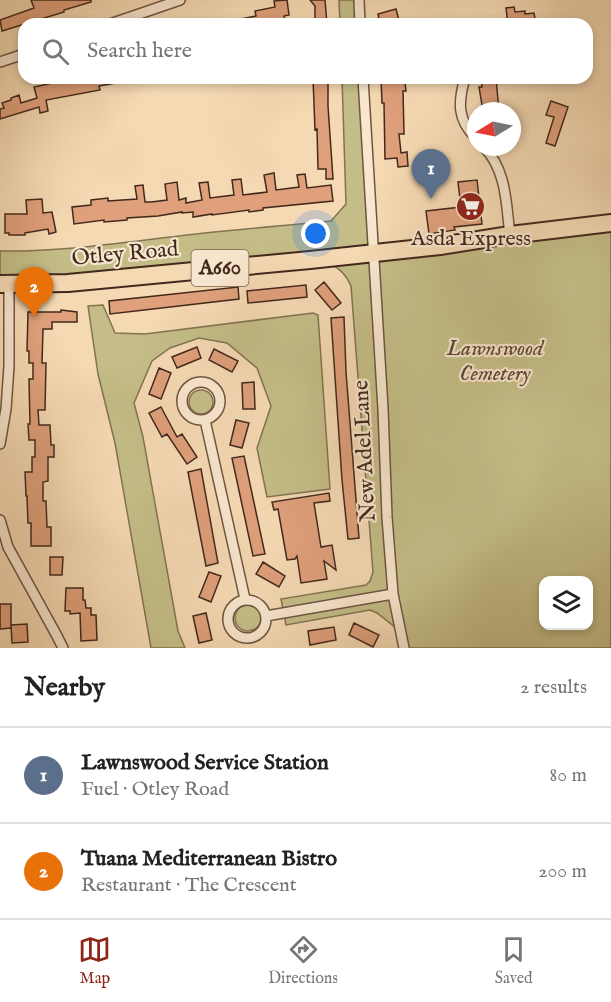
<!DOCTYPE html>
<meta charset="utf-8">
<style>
:root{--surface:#fff;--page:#f6f6f6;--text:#222;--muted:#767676;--line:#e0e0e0;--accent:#8f2418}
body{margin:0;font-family:"IM FELL English",serif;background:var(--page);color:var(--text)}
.controls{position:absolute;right:18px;bottom:18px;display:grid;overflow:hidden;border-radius:12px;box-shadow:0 3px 9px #0003}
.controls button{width:54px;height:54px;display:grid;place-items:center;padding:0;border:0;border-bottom:2px solid var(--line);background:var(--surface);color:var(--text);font:30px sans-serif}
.compass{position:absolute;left:467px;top:102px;width:54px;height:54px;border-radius:50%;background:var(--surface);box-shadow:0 3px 9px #0003;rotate:260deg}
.you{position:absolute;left:316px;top:234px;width:21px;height:21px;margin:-15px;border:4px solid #fff;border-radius:50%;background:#1a73e8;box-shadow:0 0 0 9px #1a73e833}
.badge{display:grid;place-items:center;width:39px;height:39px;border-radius:50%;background:var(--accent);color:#fff;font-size:20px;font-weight:700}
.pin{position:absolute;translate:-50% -50px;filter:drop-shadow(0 2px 3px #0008)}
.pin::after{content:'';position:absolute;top:32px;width:21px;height:18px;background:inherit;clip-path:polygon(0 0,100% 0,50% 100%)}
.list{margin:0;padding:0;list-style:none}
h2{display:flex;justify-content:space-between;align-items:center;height:78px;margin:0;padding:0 24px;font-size:26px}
h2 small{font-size:20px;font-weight:400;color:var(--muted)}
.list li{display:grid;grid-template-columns:39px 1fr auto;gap:18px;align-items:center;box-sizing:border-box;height:96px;padding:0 24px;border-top:2px solid var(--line)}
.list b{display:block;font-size:22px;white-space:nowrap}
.list p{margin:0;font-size:20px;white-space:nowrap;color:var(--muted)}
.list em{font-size:20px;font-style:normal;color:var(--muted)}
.icon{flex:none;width:33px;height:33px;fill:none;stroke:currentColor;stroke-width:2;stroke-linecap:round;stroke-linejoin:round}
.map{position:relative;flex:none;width:611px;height:648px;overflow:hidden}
.search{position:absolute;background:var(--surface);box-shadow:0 3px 9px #0003;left:18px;right:18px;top:18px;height:66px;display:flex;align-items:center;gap:15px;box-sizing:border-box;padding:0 21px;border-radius:18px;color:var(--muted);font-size:22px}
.sheet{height:270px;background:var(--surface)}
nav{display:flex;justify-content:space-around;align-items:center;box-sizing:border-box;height:84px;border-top:2px solid var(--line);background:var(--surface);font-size:16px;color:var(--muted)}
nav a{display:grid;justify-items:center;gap:3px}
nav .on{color:var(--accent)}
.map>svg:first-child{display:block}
</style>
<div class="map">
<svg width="611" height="648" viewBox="0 0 611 648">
<rect width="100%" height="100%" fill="#f5d9b3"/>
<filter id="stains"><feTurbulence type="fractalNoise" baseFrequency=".00333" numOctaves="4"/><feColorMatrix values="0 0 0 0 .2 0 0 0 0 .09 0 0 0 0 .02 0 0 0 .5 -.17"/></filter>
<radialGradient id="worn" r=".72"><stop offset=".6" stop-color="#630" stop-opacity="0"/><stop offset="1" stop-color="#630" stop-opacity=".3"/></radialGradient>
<path fill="#c4bd87" stroke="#837352" stroke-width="1.5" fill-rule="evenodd" d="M339,0H359L360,24H340Z
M342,78H363L373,262L445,251L611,231V648H404L401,632L377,613L370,610L286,625L281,599L366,585L370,581L373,572L351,286C344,270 336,267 321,258L0,284V251C60,252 119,243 179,236C230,230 281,226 331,221L346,204ZM544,580H588V626H544Z
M103,305L115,333L145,334L313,313L318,315L330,489L267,497L257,448L271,406L257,368L227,343L199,338L170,348L152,361L134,403L143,437L178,631L185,648H151L115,443L98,374L88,306Z
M189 402a12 12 0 1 1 24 0a12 12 0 1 1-24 0Z
M235 618a13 13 0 1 1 26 0a13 13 0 1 1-26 0Z"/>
<path fill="#dfa07b" stroke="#42291d" stroke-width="1.5" d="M31,0H91V2L64,10V12L2,31L0,20L34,8Z
M287,0L289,15L284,16L285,21L277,23V21L263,24H235V20L256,16L255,11L275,7L274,1Z
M310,0H325L327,24H315V6Z
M514,7L515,12L525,11V14L534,13L536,24H508L506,8Z
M396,9L400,24H380L378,14Z
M75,78H121V82L99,86L100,90L46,100L48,111L40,113L39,107L0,119V109L4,108L2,103L11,100V98L19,95L21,103L37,98L34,87Z
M313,78H328V106L333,179H326V169H318L317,129L315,130Z
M381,78H402V83H405L406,91H403L404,134H399L401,153L407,152L408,166L398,167L397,158L385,159L384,103H382Z
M481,78H496L499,111H483L479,87H482Z
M551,101L568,107L555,146L546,143L554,117L546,115Z
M274,173L276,190L299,187L297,175L305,174L307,188L331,185L333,201L263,208V210L249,212V210L212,215V214L193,217V212L182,213V212L158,216L127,218V220L104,222V220L74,224L72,207L91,205V200L108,198V201L137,199L135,186L143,185L145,202H151L167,200L165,184L177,182L179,200L186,198V203L202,200L199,183L208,182L210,198L234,195L232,180L241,179L243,195L267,192L264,175Z
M477,180L482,224L454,227L455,230L429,234L426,211L461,207L458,182Z
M42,199L43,213L52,212L56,232L49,234L48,229L25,233V235H9V233H5V214H27L26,200Z
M324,282L341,303L332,310L315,290Z
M306,285L307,297L248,303L247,291Z
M238,287L239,299L110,314L109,301Z
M61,310L77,312V322H52V329H43L42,363H46L45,410H38L39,425H50L51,445H54V457H48V481L43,482V501H46L47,527H51V546H31V523H28L27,496H26L25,472H32V457H35V440H29L28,424H30L29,379H33V363H29V351H27L28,312H61Z
M344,317L346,372L359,538L351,539H348L342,480L331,318Z
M197,347L201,358L177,368L172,357Z
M214,349L238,361L232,372L209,360Z
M159,368L171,373L161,399L149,394Z
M254,382L255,409H243L242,383Z
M161,407L177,437L182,434L197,457L187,464L167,434L162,437L149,413Z
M236,420L249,423L242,448L230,445Z
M244,456L265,554L253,556L232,458Z
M201,469L218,563L206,566L188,472Z
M329,493L330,501L314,503L321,547L332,545L336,570L324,561L327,579L301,583L297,556L295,559L287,560L278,509L274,510L272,502Z
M50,557H63L62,575H50Z
M263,562L285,576L279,587L256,574Z
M209,572L221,576L211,602L199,597Z
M66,588H83V600H85L86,608H91V615H96L97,640L81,641L80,613L70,614V611H65Z
M0,604H11V628L0,629Z
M206,613L212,640L199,643L193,616Z
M354,623L379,635L373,647L349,635Z
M27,624L28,642L12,643L11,625Z
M334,627L336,640L310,645L308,631Z"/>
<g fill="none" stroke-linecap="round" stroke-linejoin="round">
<defs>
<path id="street" d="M359,0L360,24
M110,24L180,0
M0,62L24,54
M363,78L383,409L387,517L393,594L404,648
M465,78C458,102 457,120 476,138
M484,147C507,171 506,204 510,235
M182 401a19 19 0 1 1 38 0a19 19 0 1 1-38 0Z
M205,420L245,599
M0,444L6,409L9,366V284
M0,520L8,547L57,636L63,648
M228 619a19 19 0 1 1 38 0a19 19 0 1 1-38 0Z
M266,616L393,594"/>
<path id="highway" d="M0,284L68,283L310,260L440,246L510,235L611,223"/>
</defs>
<use href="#street" stroke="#6f5542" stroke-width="12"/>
<use href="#highway" stroke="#42291d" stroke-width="20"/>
<use href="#street" stroke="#f8e6ce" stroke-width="9"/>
<use href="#highway" stroke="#f5d9b3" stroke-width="16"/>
</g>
<defs>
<symbol id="supermarket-disc" viewBox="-11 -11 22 22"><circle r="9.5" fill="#8f2418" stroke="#f8e6ce"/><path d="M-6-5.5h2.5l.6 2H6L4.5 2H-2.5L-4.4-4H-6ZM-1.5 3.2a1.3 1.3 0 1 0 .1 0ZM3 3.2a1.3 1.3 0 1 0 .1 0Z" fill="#fff"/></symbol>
</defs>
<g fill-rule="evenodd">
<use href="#supermarket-disc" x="454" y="190" width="33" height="33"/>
</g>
<g text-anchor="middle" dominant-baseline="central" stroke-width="4.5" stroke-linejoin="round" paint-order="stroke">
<rect fill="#f8e6ce" stroke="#796252" stroke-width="1.5" x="191.5" y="250" width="57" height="36" rx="4.5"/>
<g font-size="21" font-weight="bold" fill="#42291d">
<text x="220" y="268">A660</text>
</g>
<g font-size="22" fill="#42291d" stroke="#f8e6ce">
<text x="471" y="239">Asda Express</text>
</g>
<g font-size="22" fill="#42291d" stroke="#f8e6ce">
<text transform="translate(125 254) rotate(-5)">Otley Road</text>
<text transform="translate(365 451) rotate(-93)">New Adel Lane</text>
</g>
<g font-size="22" font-style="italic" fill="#5c4732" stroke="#f8e6ce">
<text x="495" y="349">Lawnswood<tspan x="495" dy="25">Cemetery</tspan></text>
</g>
</g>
<rect width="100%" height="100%" filter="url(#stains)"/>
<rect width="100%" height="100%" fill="url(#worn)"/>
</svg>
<div class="controls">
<button><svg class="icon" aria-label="layers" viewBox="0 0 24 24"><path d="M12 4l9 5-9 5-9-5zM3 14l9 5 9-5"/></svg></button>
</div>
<svg class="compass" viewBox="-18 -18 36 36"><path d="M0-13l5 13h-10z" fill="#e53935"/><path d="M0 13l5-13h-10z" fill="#767676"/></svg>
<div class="you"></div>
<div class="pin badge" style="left:431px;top:199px;background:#5c6f8a">1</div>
<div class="pin badge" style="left:34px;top:317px;background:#e8710a">2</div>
<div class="search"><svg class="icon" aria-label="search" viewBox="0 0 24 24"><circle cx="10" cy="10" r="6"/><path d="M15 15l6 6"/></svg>Search here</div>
</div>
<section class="sheet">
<h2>Nearby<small>2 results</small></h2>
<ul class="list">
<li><span class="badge" style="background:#5c6f8a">1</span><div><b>Lawnswood Service Station</b><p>Fuel · Otley Road</p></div><em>80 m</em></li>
<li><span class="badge" style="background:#e8710a">2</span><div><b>Tuana Mediterranean Bistro</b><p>Restaurant · The Crescent</p></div><em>200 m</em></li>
</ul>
</section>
<nav>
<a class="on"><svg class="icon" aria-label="map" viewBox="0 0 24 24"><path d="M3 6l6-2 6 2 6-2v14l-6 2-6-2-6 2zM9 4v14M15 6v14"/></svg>Map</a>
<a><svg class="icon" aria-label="directions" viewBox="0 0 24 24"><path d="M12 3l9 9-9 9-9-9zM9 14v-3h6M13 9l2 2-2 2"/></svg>Directions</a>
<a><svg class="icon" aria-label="saved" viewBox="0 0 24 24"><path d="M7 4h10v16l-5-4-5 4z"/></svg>Saved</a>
</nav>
